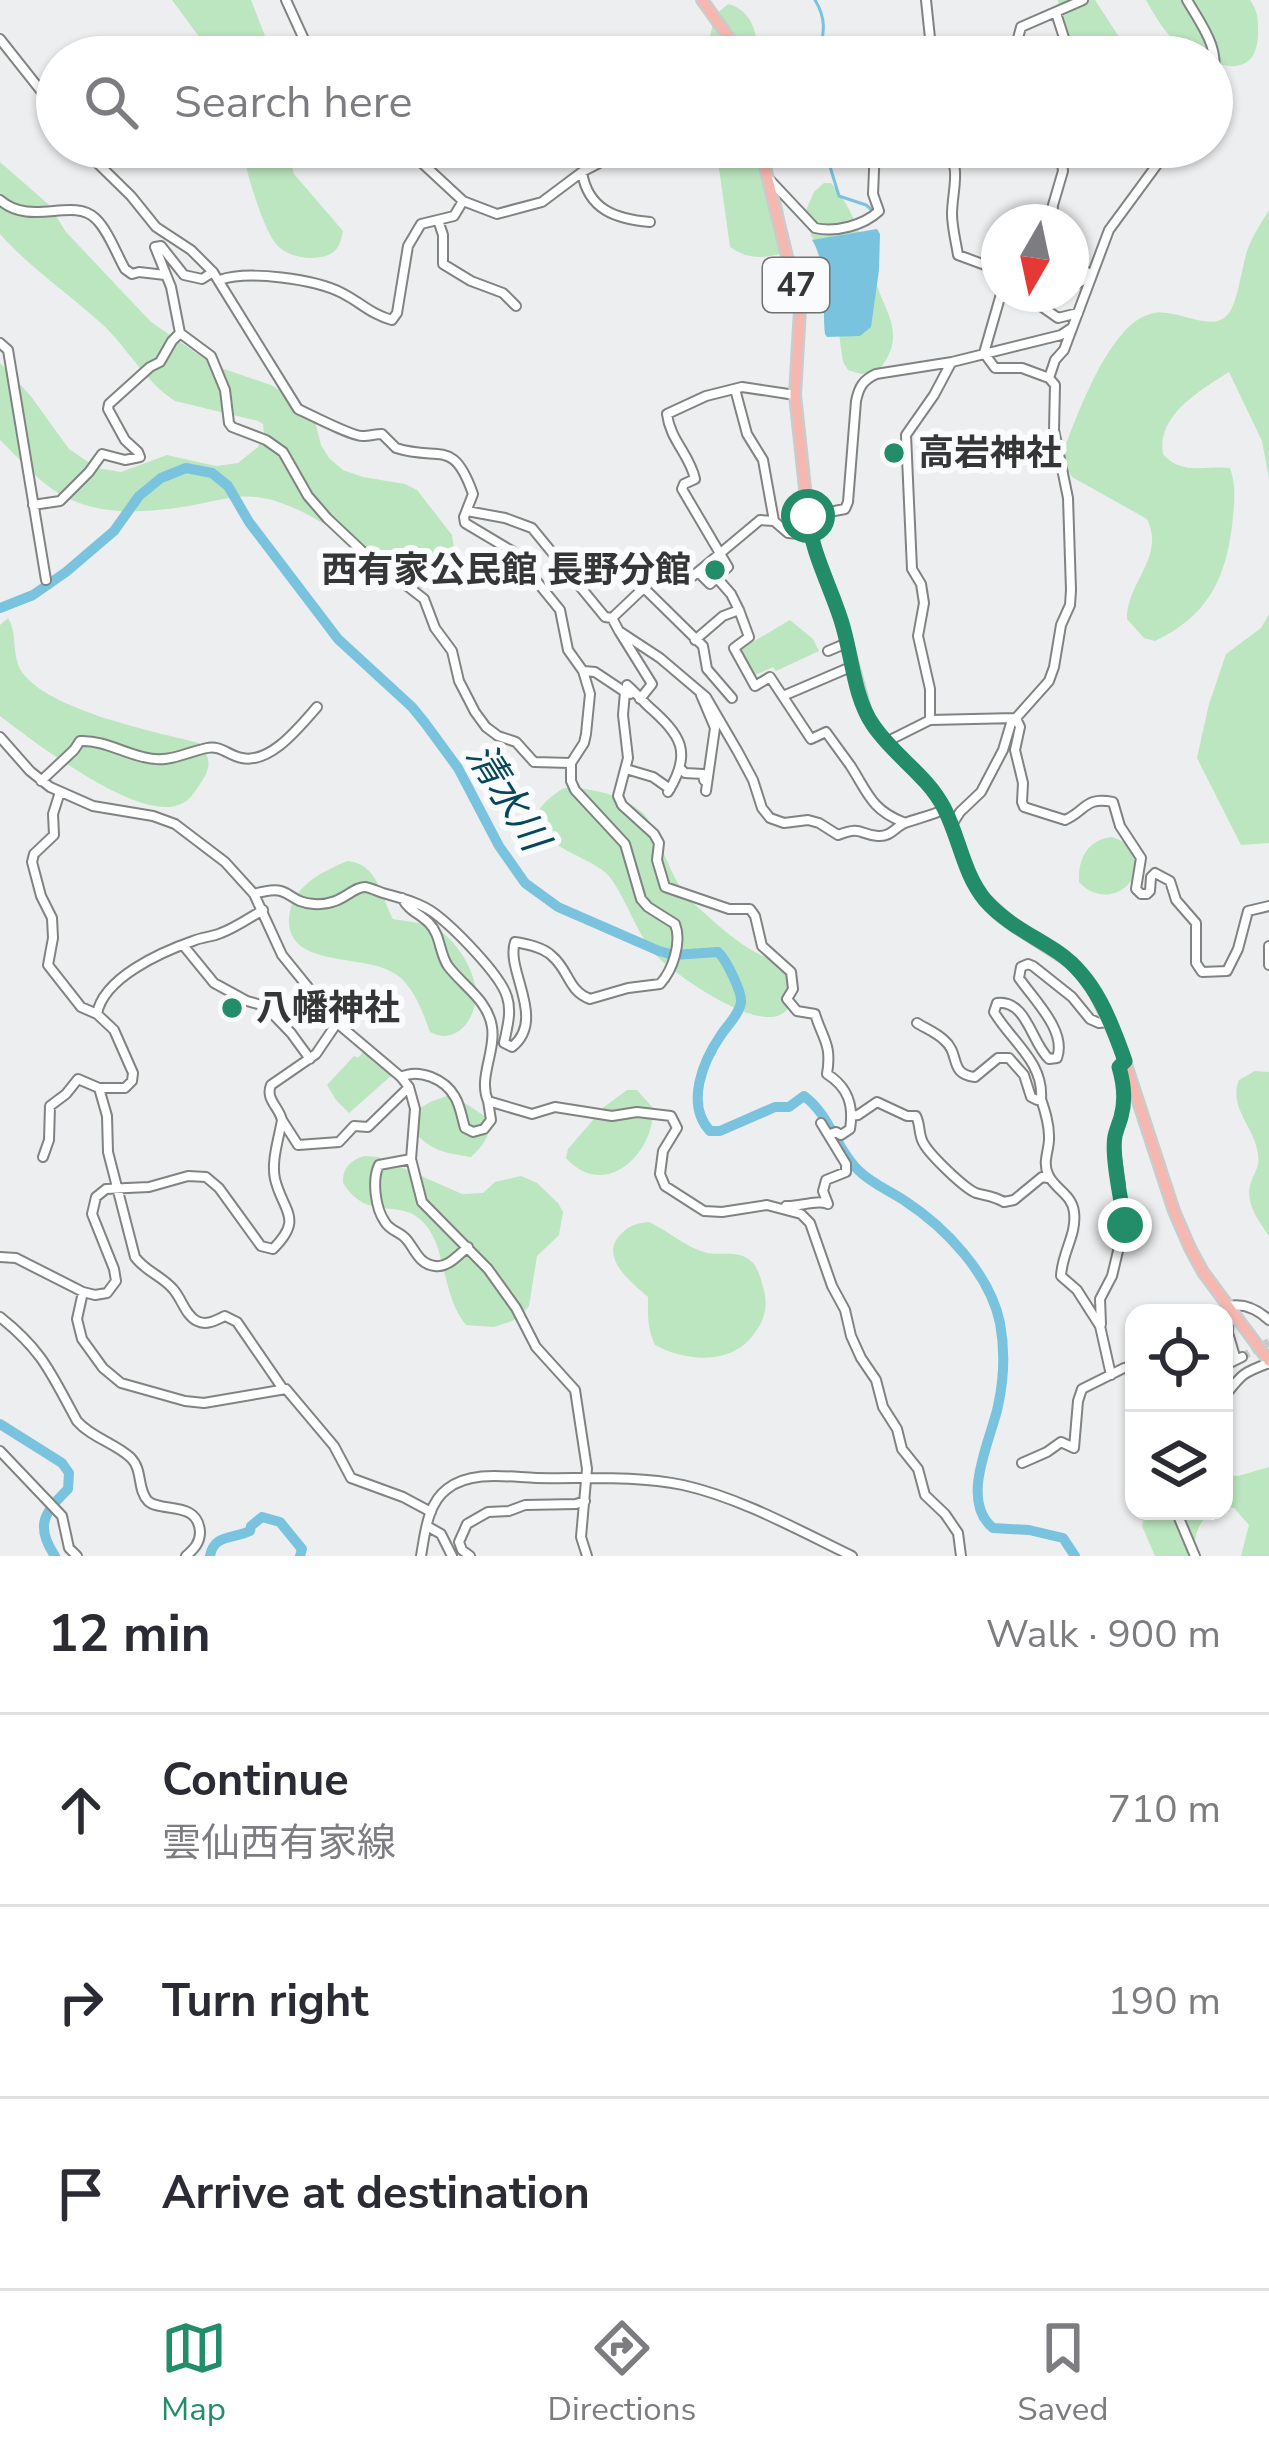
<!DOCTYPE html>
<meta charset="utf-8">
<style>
:root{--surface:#fff;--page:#f2f2f3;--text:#2b2b33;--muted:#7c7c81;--line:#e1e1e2;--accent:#238c69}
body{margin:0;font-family:"Nunito Sans","Noto Sans JP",sans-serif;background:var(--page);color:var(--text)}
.controls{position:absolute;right:36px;bottom:36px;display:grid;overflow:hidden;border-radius:24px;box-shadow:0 3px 9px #0004}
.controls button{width:108px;height:108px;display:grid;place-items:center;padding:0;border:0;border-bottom:3px solid var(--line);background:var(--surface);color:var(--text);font:60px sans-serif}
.compass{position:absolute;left:981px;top:204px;width:108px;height:108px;border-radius:50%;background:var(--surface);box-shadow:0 3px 9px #0004;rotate:189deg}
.stop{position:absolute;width:36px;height:36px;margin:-27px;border:9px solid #238c69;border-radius:50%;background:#fff}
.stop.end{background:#238c69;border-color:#fff;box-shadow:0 3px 12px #0008}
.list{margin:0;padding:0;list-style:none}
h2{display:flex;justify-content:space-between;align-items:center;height:156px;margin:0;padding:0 48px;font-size:51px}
h2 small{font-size:39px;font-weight:400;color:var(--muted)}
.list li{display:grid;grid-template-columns:78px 1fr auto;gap:36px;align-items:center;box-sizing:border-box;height:192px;padding:0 48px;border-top:3px solid var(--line)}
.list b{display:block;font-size:45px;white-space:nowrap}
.list p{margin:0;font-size:39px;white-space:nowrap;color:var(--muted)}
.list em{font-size:39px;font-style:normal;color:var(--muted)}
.icon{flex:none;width:66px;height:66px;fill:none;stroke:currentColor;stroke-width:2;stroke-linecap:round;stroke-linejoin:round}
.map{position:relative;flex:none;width:1269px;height:1556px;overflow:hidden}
.search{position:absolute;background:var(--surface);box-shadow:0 3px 9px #0004;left:36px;right:36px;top:36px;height:132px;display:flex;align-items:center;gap:30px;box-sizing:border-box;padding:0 42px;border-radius:66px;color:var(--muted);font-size:45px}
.sheet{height:732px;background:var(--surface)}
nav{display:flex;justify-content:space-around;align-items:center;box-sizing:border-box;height:168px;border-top:3px solid var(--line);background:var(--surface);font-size:33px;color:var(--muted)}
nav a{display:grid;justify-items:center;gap:6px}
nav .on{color:var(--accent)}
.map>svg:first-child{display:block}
</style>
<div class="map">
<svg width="1269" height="1556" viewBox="0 0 1269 1556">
<rect width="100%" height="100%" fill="#edeeef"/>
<path fill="#bce6bf" d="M172,0H251L267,41L269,57H214Z
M1058,0H1095L1123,43L1125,57H1066Z
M1146,0H1250C1257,10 1258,17 1258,29C1259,62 1243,73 1212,62V57C1178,57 1161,26 1146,0Z
M728,4C752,10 758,34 758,57H705L715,15Z
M242,147H286L294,174L343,231C340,246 337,254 321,257C307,260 287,256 277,245C263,230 245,168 242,147Z
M716,147H766C774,183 793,218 783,253C763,259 747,259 730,247Z
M0,162L49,205L66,232L151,322L215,366L271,385L306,407L314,417L321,445L329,458L343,470L363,477L405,484L417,490L452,535L455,555L450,572L438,586L417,589C374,560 308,502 256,497C233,494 205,504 182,507C135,514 87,516 48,486C31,473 16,455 0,440V363L30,395L69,449L97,468L121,472L167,455L216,466L238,463L258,447L264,434L263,424L258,421L175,401C144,381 128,348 102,324C68,293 30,268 0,234Z
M824,183H831C858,213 867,257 880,294C886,309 894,322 893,339C892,352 885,363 877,372L861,374L848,370L843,362L834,299L809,229L806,210L814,192Z
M1269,210V479L1262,441L1229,372C1201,390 1156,415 1163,454C1181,476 1206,465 1230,468C1237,487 1234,506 1232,526C1225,581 1207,616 1155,641L1144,638L1127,619C1126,583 1166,557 1147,519L1072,477L1066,467L1063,452C1077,416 1109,325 1150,314C1178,306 1211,336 1229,313C1238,301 1242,267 1247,251C1252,237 1261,223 1269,210Z
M1269,614V843L1241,845L1197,758L1209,704L1226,654L1261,628Z
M8,618C18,633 11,656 22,672C48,710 155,732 199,743C212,759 211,768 200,784C195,792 189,801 181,804C140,824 33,741 0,716V625Z
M790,620L813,639L819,651L776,671L773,667L753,676L739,650Z
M564,788C591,787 623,795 644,814C662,839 667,871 686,895C693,904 704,912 712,920C728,934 745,948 765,957C774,960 782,962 787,971C791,979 793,998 789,1006C771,1043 680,977 662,961C636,937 630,904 609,876C591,853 488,835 564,788Z
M1112,837L1137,847C1137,853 1138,863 1137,868C1129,897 1098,903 1079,882C1078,859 1087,840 1112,837Z
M347,861C378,863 381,897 393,919C407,922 427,922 439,930C456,942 470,963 475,984C481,1011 460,1048 430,1032C423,1013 414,987 397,975C366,952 286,970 289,918C292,886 320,873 347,861Z
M363,1052L392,1075L349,1113L336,1100L327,1085L354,1056L358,1058Z
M1255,1071L1269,1072V1236C1258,1220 1244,1202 1251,1182C1255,1171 1260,1166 1258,1154C1255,1127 1228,1108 1239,1080Z
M627,1090H637L653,1108C655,1154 604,1201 566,1158L568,1149L604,1107Z
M447,1096L468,1105L489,1119C491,1136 483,1146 471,1157C445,1153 430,1151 413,1130L417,1110L430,1102Z
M364,1156L378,1157L462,1194L483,1193L495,1182L521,1176L537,1183L558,1203L563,1212L559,1235L537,1256L529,1306L521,1315L512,1321L494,1327L466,1325C441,1295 447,1246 423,1222C400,1197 368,1223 343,1183C342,1168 351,1160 364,1156Z
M649,1222C669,1231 686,1248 707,1253C723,1256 739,1249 752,1262C758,1268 761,1279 763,1287C768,1304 766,1317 756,1331C734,1366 687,1362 655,1345C647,1328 648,1315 648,1297C631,1282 597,1256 622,1233C630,1225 638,1223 649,1222Z
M1269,1467V1556H1241L1249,1525L1234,1508L1224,1506V1475L1238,1476Z
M1145,1511H1211C1197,1524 1194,1537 1194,1556H1155L1142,1526Z"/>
<path fill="#79c3df" d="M877,229L880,234L879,270L871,327L860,336L827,337L825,334C822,304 828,263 812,240Z"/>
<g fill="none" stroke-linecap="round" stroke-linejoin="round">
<path stroke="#79c3df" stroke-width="3" d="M815,0C828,21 823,35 819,57
M824,147L839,196L866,205L872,210"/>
<path stroke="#79c3df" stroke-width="10" d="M0,608L33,595L66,572L114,531L139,496L161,478L186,468L212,473L228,486L249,522L338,639L412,707L425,723L458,768L499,846L525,883L558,907L659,951L674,955L718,952C726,959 742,992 741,1002C740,1013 727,1026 721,1035C703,1061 685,1104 710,1131H720L775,1107H789L804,1096C830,1115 836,1149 858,1170C872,1184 889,1190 905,1201C945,1227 990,1274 1000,1323C1005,1350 1004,1379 998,1406C991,1440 959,1500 993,1528L1029,1530L1063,1538L1075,1556
M0,1424L62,1463L69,1473L68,1489C45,1512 34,1525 55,1556
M210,1556C214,1534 233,1539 250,1531L251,1526L262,1517L280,1522L302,1549L300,1556"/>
<path stroke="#c8c9ca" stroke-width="8" stroke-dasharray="8 4" stroke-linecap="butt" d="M1242,1357L1269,1342"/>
<defs>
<path id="minor" d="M286,0L312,57
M926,0L932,57
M1187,0C1202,26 1222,50 1212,81
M1056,13L1066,44L1067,57
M0,39L57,111
M1013,57L1021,27L1083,0
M81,147L131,196L156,227L191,250L213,272L298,409C309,414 353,437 363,436C369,436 376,434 382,434L396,448C440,462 453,437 473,494L464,517L465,523L512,551L560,610L568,650L583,671L590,694L586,734L584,743L571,763V781L575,790L625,844L641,899L648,907L675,924C682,942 673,970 660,984L628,988L590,999C568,991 569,970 552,956C543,947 527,944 515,942C505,970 547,1019 512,1047L504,1043C507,1028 512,1012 507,997C501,975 453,927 434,913C419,902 400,898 383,893C380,892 368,887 365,887C351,887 342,906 314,904C284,902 293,882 254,894
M364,147L374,159L401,147L407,149L463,201
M944,147C963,166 952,190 952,214C952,227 956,242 958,255L996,269L999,273
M582,172C588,210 616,219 650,222
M769,179L815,228C836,233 864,225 879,211L873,194L875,147
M0,200C31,227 72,197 95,218C108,230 116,253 125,269L132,274L139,272L165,275
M438,220L443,235V264L471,281L503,293L516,306
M1052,222L1053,205L1063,171L1060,147
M213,272L202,279L184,275L161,246L155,247L171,287L180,333L211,356L225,390L229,423L232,427L266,440L283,452L308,496L327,518L362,551L424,599L435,628L452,651L459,681L475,712L486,727L498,736L516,742L534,762L571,763
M220,280C248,270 315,279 342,293C360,302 372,315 392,320L397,313L408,246L421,224L454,216L463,201L497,214L542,202L582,172L630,147
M1071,286L1082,281L1087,272
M1001,294L984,353L995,368H1022L1049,378
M1010,294L1038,304L1058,318L1078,313
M0,343L8,350L46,580
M735,389L747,434L763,460L774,521
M33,505L60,501L89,472L102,454L125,460L140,457L138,452L125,440L108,409L109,404L150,367L160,362L172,341L180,333
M467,511L505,518L532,528L605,617L612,618L650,582L693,576L760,520L774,521L788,533L810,535
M808,516L845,509L848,502L856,401C859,387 863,380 876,374L952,362L1061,335L1070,329
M698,572L710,584L728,567L682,489L684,484L695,479C690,455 670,440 667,414L706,396L742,387L795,395
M717,578L731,594L739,610
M643,587L703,646L707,669L732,698
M612,618L619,631L660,658L706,697L738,752L753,780L762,808L770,818L784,823L808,820L819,823L838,835C863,826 857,834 878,836C891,837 895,827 905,823C918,818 931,816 945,809
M619,631L652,684L640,699
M695,640L723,616L739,610L749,637L734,648L755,686L770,677L811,739L826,732C834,743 842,754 850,765C867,791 871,810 903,822
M828,651L847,643
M584,671L595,672L625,692L623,715L628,758L618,796L622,805L654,834L659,843L657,860L665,887L729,909H750L755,916L762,946L791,972L793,989L787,999L797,1011L815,1014C823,1040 832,1044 827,1074C848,1087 854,1105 850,1129L841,1135L836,1132L830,1134
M630,694L627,685C634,691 641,699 648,706C681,735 693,752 668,792
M701,695L715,728L706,791
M783,696L853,666
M1016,718L1020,727L1015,750L1023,783L1022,802L1024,807L1065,820C1086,811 1085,796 1113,802L1120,826L1141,858L1136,889L1141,894H1147L1150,891L1151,877L1155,873L1170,881L1176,900L1196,923V963L1202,972L1227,971L1238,949L1248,911L1269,906
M930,720V689L918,636L924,603L921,584L912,569L906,435L934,395L951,363
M0,737L30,771L50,787L93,806L153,816L175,824L225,862L254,894L282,955L337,1023L401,1077L409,1087L415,1109L411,1159L422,1202L488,1269L516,1308L536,1347L575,1390L587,1469L581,1537L587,1556
M886,742L930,720L1016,718L1049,681L1054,667L1061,625L1070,605L1071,590L1068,498L1054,430L1055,385L1049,378L1055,360L1064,350L1109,230L1170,147
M626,769L653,777L670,789
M681,769L685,773L703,774L704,780
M41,781L74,750L80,741C103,740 121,752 143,757C168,764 183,753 207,748C221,745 229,756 242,758C271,764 300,726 317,707
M60,792L53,814L54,835L34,854L32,862L41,896L52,918L53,938L48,965L81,1007L97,1014L114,1030L133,1073L132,1081L125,1088H99L107,1116L108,1152L135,1257C145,1271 162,1276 173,1289C182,1299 185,1315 197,1321C207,1326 216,1320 225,1316L237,1322L283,1389
M951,826L960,812L981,792L1003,750L1012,720
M402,898C409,911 419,913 429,923C441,935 439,953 448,966C463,986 488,1000 492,1027C496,1051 478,1078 488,1101L532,1114L555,1107L612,1116L637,1112L671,1116L677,1128L663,1151L660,1174L665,1186L704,1211L722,1212L767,1205L801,1214L810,1223L832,1286L845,1310L851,1336L861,1358L876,1380L883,1407L897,1429L902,1449L918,1469L925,1495L945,1514L958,1533L961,1556
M183,945L214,983L247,1001L265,1006L291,1033L310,1059
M1269,946V965
M97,1014C103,978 161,952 193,941C202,937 212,937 221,933C235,928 249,918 263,910
M917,1023C925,1028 937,1033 944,1040C961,1054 948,1074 975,1077L998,1058H1009L1024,1075L1031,1097L1037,1100L1041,1099C1044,1062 1011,1041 994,1012L997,1003C1027,1000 1031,1042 1049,1059L1057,1058C1067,1031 1034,1000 1019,978L1021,967L1028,964L1033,966L1072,997L1090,1019L1099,1023L1110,1022
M401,1077C419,1068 445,1079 455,1097C460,1105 462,1118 465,1128L473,1132L484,1129L491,1120L488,1101
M1041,1099C1045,1111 1049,1123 1049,1136C1050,1149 1042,1161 1048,1174C1054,1189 1072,1194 1074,1212C1077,1235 1062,1252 1061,1276L1077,1290L1100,1326L1111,1375
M851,1116L858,1115L877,1102L907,1116H916C921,1126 918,1135 924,1144C931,1156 964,1188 976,1193C987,1196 994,1196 1004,1202L1014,1200L1042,1177L1048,1178
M282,1120L298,1145L339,1142L354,1126L368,1127L409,1087
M43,1157L49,1140L50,1106L66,1094L78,1079L99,1088
M411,1159L379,1165C372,1179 375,1208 385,1222C391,1232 400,1231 407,1240C416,1251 419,1264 435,1266C448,1268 458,1255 468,1247
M786,1206C799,1207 817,1199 828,1204L823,1191L826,1180L846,1172V1164L821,1123
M0,1257L16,1258L83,1292L95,1295L107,1293L116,1281L114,1269L92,1214L96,1197L106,1189L149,1187L188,1176L206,1177L219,1188L261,1246L273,1249C304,1218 283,1212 275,1179C271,1161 279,1138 282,1120C279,1107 265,1099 271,1085L316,1054L337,1023
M83,1292L77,1319L82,1339L103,1368L121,1383L185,1401L204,1403L286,1389L334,1446L351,1478L403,1497L431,1512
M0,1317C44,1352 51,1374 77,1421C92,1438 115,1443 131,1458C143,1470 137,1490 148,1501C161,1513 198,1500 200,1532C200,1543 194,1549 186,1556
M1101,1324L1100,1299L1112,1276L1125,1222L1119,1201L1120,1185L1114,1143L1123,1107L1124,1082L1119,1068L1125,1061
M1236,1360L1228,1333L1229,1306C1244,1303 1258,1310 1269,1320
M1224,1366L1242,1357
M1224,1397C1242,1374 1242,1373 1269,1363
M0,1451L62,1516L69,1548L77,1556
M1022,1463L1047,1452L1061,1442L1074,1448L1078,1401L1082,1389L1124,1368L1134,1367
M1176,1511L1195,1556
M427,1526L441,1534L452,1556
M421,1556C425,1534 427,1504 447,1489C471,1470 508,1477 536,1478C584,1479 635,1475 683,1485C741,1498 798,1530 852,1556
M470,1556L462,1550L459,1542L467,1524L488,1512L509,1511L525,1505L576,1504L585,1501"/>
<path id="major" d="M702,0L743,57
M760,147L800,309L795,395L810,535L840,617L867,716L886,742L933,790L945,809L972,880L981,895L1014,926L1072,963L1092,987L1119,1043L1174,1211L1190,1248L1203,1272L1269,1361"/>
</defs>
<use href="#minor" stroke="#818282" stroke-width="12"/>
<use href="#major" stroke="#cacbcb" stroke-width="14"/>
<use href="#minor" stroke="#fff" stroke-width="8"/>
<use href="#major" stroke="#f6b7b1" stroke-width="9"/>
</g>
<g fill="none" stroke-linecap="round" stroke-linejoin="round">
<path stroke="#238c69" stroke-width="15" d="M808,516C812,554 830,585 841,620C852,653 853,696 873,725C894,756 927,775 944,808C960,839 963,873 985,900C1006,924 1034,936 1059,953C1095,978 1111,1021 1125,1061L1119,1067C1124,1084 1126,1100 1121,1117C1121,1118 1115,1134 1115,1136C1111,1156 1122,1204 1125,1225"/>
</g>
<g fill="#238c69" stroke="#fafbfc" stroke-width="4.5">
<circle cx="894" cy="453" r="12"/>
<circle cx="715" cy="570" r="12"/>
<circle cx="232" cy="1008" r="12"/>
</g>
<g text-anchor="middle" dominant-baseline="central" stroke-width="12" stroke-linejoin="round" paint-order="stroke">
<rect fill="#fafbfc" stroke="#707171" stroke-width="3" x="763" y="258" width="66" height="54" rx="9"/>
<g font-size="33" font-weight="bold" fill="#353636">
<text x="796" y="285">47</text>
</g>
<g font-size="36" font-weight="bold" fill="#353636" stroke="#fafbfc" text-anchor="start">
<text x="918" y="453">高岩神社</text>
<text x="691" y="570" text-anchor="end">西有家公民館 長野分館</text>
<text x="256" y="1008">八幡神社</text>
</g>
<g font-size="39" font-style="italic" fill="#05485c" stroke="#fafbfc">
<text transform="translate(507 797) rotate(58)">清水川</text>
</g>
</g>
</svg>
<div class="controls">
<button><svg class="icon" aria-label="locate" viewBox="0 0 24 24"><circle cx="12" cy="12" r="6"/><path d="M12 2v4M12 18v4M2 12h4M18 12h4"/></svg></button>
<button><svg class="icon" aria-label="layers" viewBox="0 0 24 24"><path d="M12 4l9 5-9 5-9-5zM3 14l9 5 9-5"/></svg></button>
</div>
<svg class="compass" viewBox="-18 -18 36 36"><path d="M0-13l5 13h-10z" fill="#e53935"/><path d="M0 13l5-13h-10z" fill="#7c7c81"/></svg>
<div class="stop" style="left:808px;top:516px"></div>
<div class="stop end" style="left:1125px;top:1225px"></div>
<div class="search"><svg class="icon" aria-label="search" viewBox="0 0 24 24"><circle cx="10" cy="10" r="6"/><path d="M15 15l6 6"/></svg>Search here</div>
</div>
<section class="sheet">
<h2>12 min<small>Walk · 900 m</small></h2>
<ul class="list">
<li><svg class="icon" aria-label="ahead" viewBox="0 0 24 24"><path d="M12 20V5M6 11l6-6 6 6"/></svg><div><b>Continue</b><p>雲仙西有家線</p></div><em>710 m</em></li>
<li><svg class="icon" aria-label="right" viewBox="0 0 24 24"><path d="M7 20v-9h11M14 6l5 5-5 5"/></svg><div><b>Turn right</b></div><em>190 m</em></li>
<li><svg class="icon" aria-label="arrive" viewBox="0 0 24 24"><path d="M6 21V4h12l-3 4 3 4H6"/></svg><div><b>Arrive at destination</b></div></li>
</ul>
</section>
<nav>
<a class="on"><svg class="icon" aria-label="map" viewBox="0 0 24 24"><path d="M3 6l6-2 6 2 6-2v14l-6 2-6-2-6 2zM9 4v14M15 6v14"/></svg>Map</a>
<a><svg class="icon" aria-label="directions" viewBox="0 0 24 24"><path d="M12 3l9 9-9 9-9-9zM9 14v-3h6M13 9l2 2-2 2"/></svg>Directions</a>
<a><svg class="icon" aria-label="saved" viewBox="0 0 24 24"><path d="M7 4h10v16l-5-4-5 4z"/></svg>Saved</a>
</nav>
